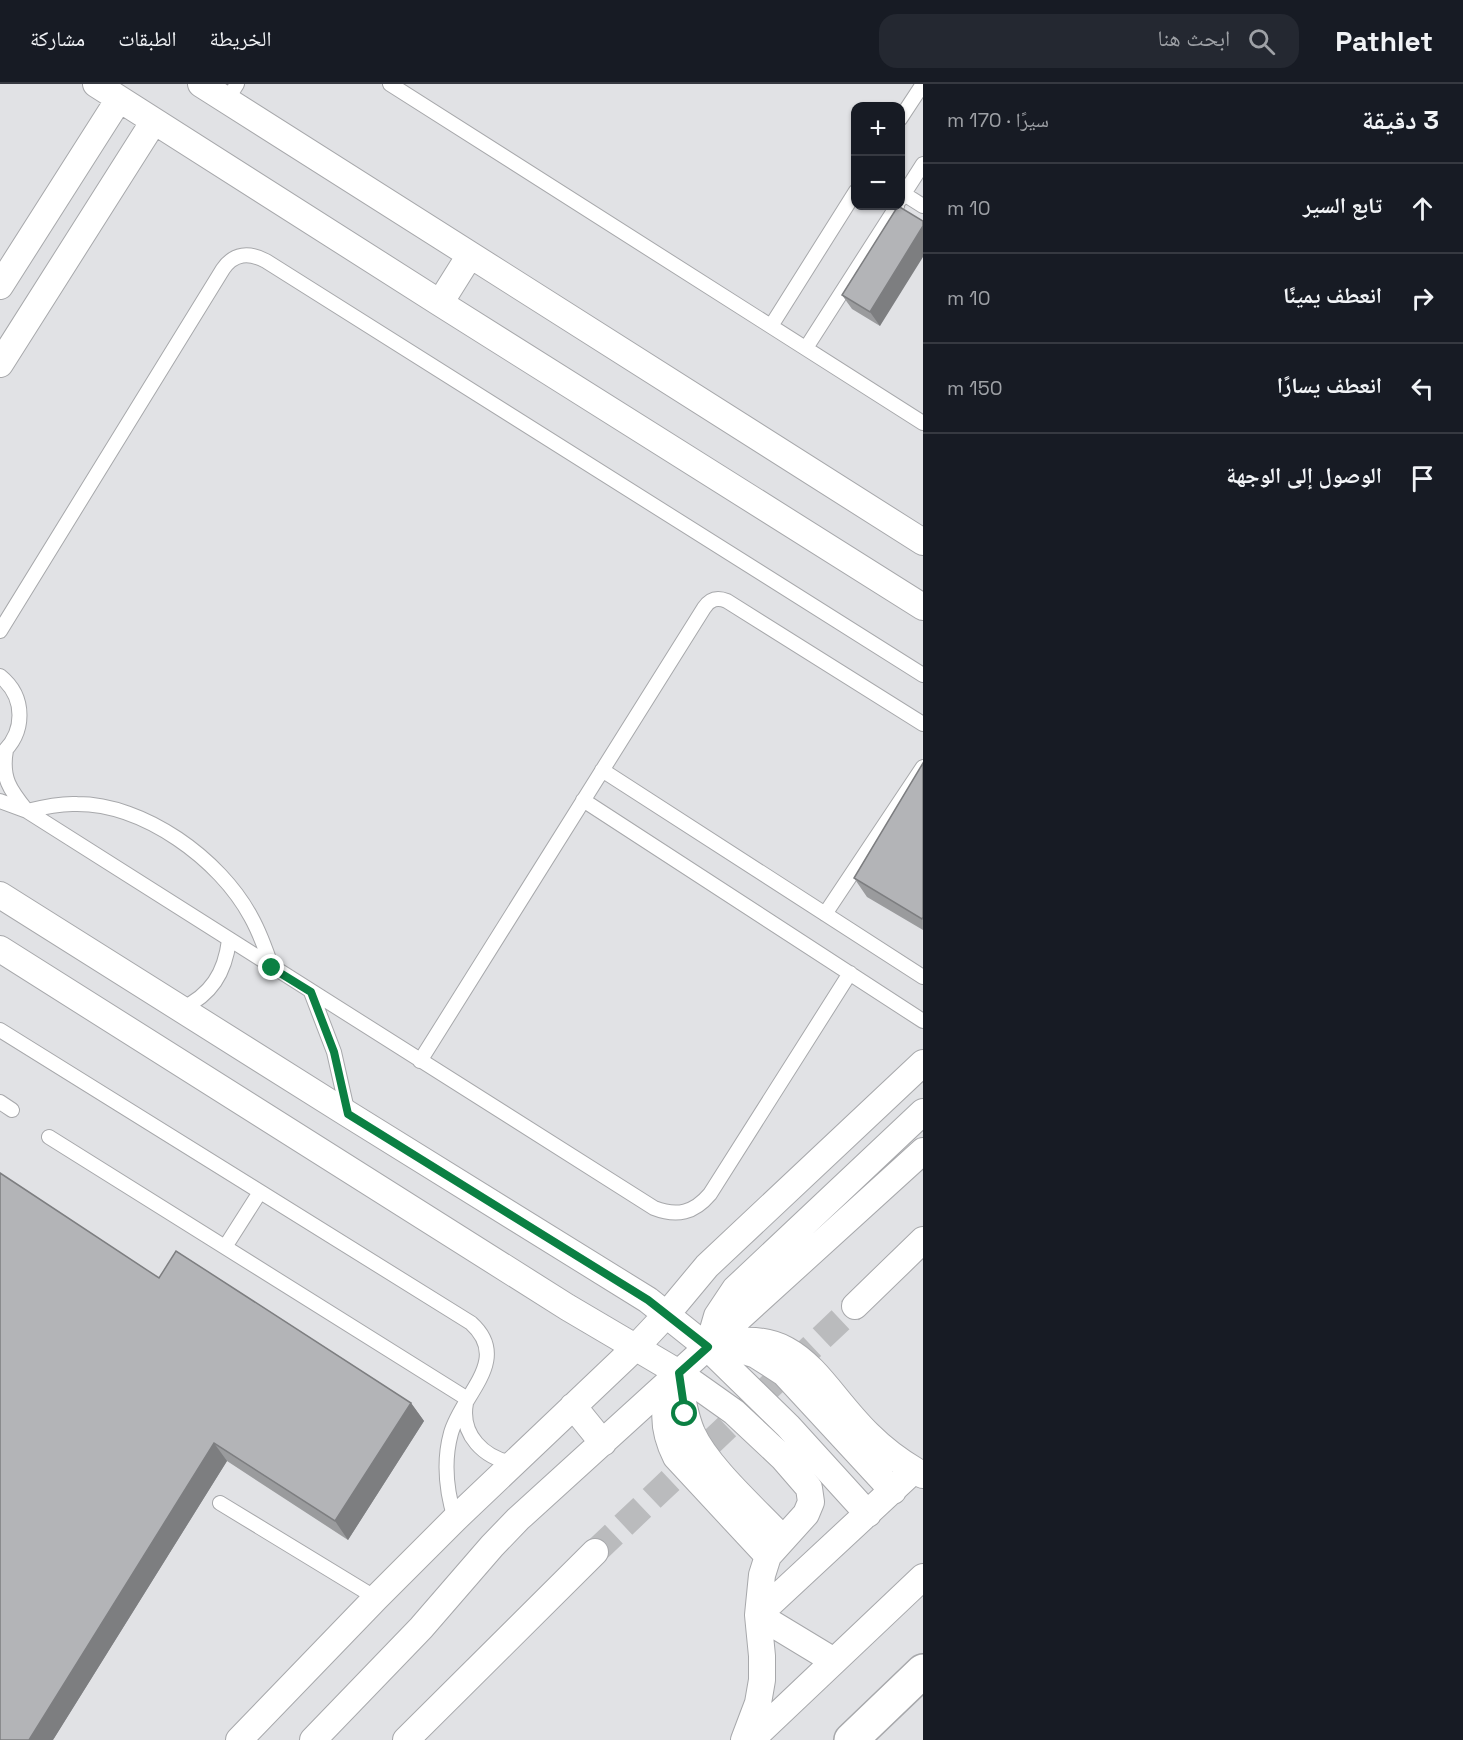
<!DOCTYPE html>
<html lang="ar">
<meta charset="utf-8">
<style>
:root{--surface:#171b24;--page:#242831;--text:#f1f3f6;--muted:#9ea1a6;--line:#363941}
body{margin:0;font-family:"Space Grotesk","Noto Naskh Arabic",sans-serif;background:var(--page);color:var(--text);direction:rtl}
.controls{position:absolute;right:18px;top:18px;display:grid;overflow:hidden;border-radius:12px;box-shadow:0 2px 4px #0004}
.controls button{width:54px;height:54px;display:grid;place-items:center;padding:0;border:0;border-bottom:2px solid var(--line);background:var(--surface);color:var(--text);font:30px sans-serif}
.stop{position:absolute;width:18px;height:18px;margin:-14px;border:4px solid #0b8043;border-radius:50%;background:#fff}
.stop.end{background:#0b8043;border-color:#fff;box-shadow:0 2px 6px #0008}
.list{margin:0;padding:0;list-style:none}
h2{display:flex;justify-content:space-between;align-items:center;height:78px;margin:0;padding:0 24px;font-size:26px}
h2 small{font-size:20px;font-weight:400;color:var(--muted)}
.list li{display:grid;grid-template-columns:39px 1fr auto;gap:18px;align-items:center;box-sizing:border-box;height:90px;padding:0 24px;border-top:2px solid var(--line)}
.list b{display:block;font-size:22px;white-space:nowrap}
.list em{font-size:20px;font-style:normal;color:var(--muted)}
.icon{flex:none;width:33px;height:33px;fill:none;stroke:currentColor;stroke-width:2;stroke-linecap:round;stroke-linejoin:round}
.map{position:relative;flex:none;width:923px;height:1656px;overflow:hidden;direction:ltr}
header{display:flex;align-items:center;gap:36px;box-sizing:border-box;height:84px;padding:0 30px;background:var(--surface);border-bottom:2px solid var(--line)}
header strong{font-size:28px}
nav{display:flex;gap:33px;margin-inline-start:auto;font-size:21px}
.search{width:420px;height:54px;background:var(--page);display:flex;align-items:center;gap:15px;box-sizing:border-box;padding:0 21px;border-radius:18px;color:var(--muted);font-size:22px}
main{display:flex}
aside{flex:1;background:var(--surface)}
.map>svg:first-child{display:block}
</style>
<header>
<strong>Pathlet</strong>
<div class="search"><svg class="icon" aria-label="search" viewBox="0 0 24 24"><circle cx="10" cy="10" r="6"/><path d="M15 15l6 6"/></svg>ابحث هنا</div>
<nav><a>الخريطة</a><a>الطبقات</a><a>مشاركة</a></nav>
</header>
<main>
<aside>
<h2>3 دقيقة<small>سيرًا · 170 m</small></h2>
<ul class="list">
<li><svg class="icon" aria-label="ahead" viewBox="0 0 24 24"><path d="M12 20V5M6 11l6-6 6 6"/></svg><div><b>تابع السير</b></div><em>10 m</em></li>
<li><svg class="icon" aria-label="right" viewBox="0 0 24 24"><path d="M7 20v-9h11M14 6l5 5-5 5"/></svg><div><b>انعطف يمينًا</b></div><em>10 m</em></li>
<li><svg class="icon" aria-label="left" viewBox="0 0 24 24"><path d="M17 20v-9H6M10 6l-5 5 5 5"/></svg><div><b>انعطف يسارًا</b></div><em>150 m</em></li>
<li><svg class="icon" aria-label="arrive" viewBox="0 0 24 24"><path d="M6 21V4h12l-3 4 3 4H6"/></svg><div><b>الوصول إلى الوجهة</b></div></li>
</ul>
</aside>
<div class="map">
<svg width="923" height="1656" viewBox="0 0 923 1656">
<rect width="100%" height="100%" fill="#e1e2e5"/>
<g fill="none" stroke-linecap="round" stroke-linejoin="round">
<path stroke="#babbbd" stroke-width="26" stroke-dasharray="26 13" stroke-linecap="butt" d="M595,1468L855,1222"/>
<defs>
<path id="lane" d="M390,0L923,339
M227,16L237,0
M900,35L923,0
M904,110L923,122
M900,116L923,80
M771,242L856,107
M806,264L897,122
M0,547L223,185C234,169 249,168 266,177L923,591
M0,592C26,613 26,649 0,671
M6,666C1,694 10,706 27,727
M602,686L923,893
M583,716L923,937
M0,717L27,727L654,1124C677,1133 694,1129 710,1110L850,889
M27,727C43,723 60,719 77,720C144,720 220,775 251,833C260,849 266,866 272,884
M825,830L923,683
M311,908L334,968L348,1030
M181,925C211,911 225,889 229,856
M0,946L471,1239C512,1276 462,1310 451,1349C443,1378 446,1406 455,1435
M420,977L704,524C710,515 717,513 727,517L923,640
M0,1018L12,1026
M49,1053L466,1314
M225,1163L260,1108
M466,1319C460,1351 484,1374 513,1379
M220,1419L376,1514"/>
<path id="street" d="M96,0L440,219L923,523
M201,0L923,458
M0,202L119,15
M440,219L470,171
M0,280L154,37
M0,811L348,1030L648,1216L708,1264L788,1342L868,1430
M0,865L567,1223L679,1289L734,1328L783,1374L809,1404L811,1418L806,1430L768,1472L762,1491L758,1531L762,1572V1596L758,1619L744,1656
M855,1222L923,1156
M708,1263L717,1232L735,1205L923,1028
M709,1263C799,1236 816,1299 868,1350C884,1366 903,1380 923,1391
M741,1266L756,1271L784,1289L893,1407
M679,1290C681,1310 684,1330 692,1349C708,1384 755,1425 783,1455
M676,1295C661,1320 663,1347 676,1373L768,1472
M573,1322L603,1359
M834,1577L758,1531L914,1386
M239,1656L376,1514L455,1435L636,1263L667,1230L707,1182L923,979
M313,1656L421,1544L492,1462L518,1435L923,1067
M406,1656L595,1468
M751,1656L923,1493"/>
<path id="secondary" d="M851,1656L923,1587"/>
</defs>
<use href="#lane" stroke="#a7a8ab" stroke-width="16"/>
<use href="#street" stroke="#a7a8ab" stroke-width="28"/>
<use href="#secondary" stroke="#a7a8ab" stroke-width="36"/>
<use href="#lane" stroke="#fff" stroke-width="14"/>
<use href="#street" stroke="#fff" stroke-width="26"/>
<use href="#secondary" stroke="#fff" stroke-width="33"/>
</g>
<path fill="#9a9b9d" d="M898,122L880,242L852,225L842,211Z
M923,679V846L867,813L854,794Z
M159,1194L411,1319L424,1337L348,1456L227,1377L53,1656Z"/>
<path fill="#7d7e80" d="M923,142V173L880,242L870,228Z
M411,1319L424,1337L348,1456L335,1437Z
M214,1359L227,1377L53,1656H29Z"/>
<path fill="#b3b4b7" stroke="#7d7e80" stroke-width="1.5" d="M898,122L923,137V142L870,228L842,211Z
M923,679V833L922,835L854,794Z
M0,1089L159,1194L176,1167L411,1319L335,1437L214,1359L29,1656H0Z"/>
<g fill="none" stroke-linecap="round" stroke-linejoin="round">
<path stroke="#0b8043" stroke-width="8" d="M272,884L311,908L334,968L348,1030L648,1216L708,1263L679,1289L685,1330"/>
</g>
</svg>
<div class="controls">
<button>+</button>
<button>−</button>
</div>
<div class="stop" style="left:685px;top:1330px"></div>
<div class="stop end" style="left:272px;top:884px"></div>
</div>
</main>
